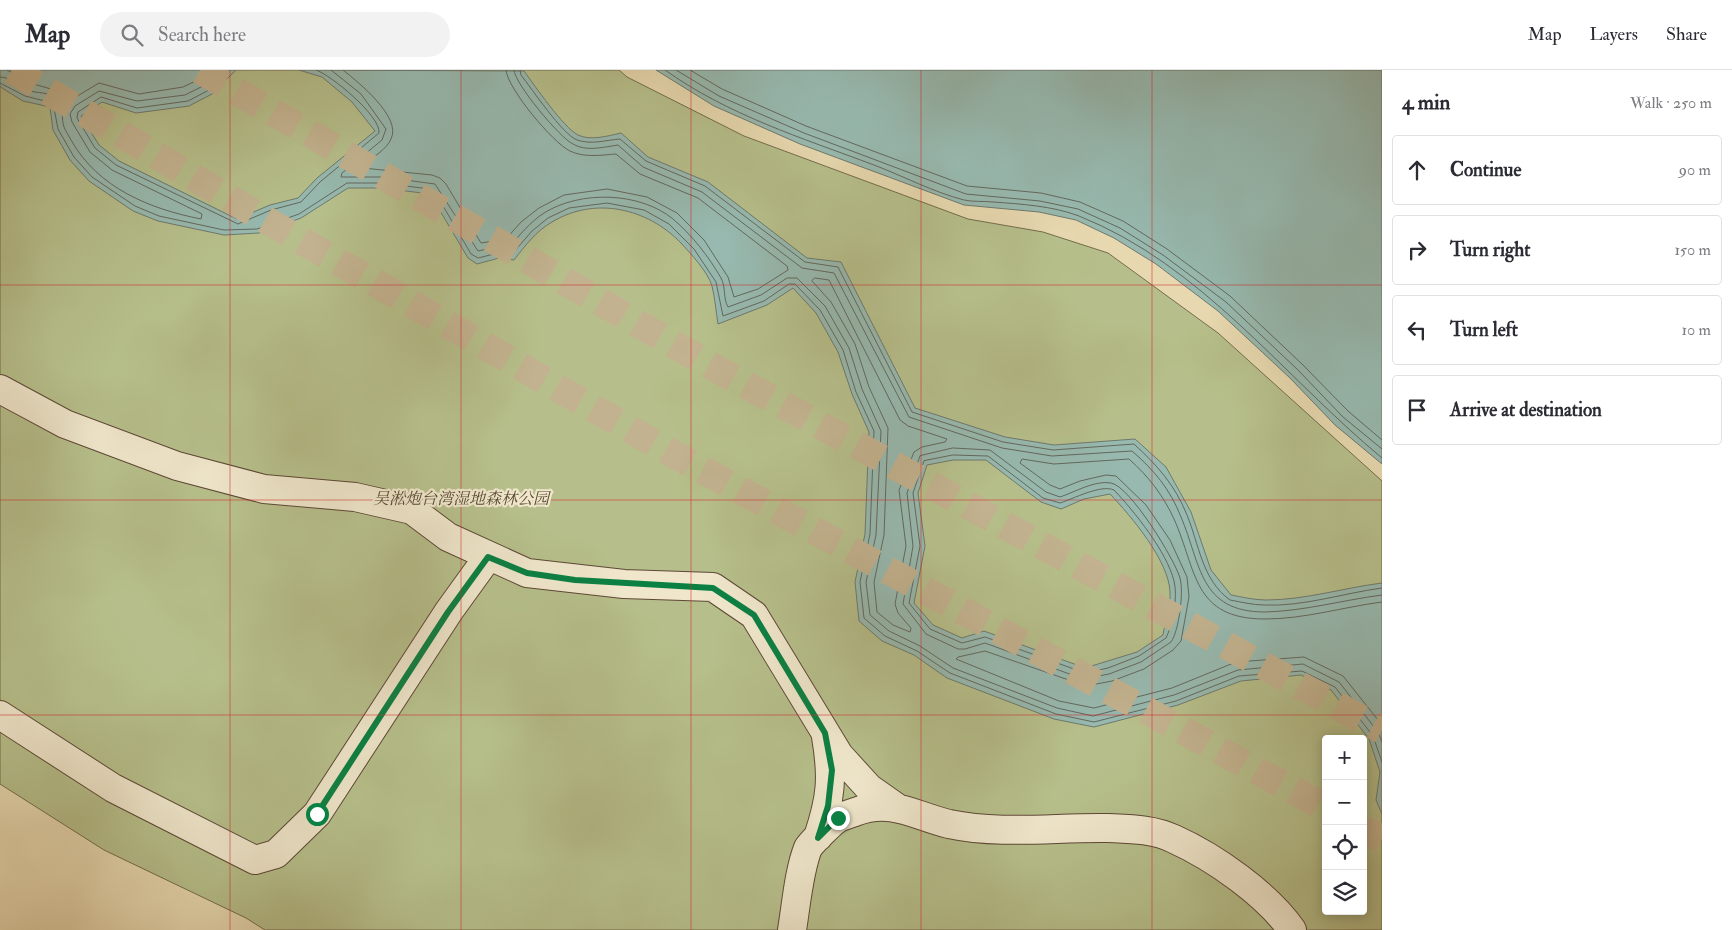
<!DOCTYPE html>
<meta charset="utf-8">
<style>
:root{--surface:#fff;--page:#f2f2f3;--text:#2b2b33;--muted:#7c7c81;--line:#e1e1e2}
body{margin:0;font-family:"IM FELL Double Pica","Noto Serif SC",serif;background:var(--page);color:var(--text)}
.controls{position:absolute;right:15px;bottom:15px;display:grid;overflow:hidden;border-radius:5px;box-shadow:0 2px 12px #0003}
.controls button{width:45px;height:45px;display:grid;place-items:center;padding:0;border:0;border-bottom:1px solid var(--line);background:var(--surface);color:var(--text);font:25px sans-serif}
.stop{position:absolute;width:15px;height:15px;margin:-11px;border:4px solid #0b8043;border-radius:50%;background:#fff}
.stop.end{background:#0b8043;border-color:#fff;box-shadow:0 1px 5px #0008}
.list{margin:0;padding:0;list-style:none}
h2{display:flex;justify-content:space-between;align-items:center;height:65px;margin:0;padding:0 20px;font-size:21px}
h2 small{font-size:16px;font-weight:400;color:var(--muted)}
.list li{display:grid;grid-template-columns:32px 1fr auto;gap:15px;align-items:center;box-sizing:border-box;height:70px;margin:0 10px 10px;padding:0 10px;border:1px solid var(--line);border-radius:5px}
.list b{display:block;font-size:19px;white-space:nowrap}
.list em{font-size:16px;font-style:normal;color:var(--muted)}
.icon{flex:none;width:28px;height:28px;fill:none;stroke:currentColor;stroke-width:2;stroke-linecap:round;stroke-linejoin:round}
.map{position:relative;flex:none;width:1382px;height:860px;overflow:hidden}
header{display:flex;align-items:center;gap:30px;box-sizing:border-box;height:70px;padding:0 25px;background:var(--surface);border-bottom:1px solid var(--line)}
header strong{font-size:24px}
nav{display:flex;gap:28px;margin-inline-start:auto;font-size:18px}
.search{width:350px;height:45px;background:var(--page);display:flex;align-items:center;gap:12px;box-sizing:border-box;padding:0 18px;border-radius:28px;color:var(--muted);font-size:19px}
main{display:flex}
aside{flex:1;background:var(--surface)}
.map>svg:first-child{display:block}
</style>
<header>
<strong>Map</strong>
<div class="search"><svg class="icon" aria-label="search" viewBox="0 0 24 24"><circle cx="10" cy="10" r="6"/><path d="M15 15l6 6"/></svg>Search here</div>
<nav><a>Map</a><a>Layers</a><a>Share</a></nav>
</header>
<main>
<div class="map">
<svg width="1382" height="860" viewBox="0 0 1382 860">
<rect width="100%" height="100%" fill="#e7d8af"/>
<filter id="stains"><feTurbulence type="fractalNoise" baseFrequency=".004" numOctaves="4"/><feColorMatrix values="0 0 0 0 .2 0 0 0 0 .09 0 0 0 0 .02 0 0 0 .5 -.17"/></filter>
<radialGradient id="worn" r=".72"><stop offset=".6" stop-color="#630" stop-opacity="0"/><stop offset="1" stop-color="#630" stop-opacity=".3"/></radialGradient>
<path fill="#b6bf8b" stroke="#726c4c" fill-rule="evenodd" d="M0,0H619L627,7L744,66L968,149L1043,162L1108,183L1218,263L1382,411V860H265L246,848L104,780L0,714ZM1326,669H1363V841H1326Z"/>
<path fill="#97b9af" stroke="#6d796e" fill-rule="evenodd" d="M0,0H236L212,24L189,36L136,43L102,32L81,46L99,75L119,91L237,149L270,135L298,128L317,108L375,61L352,32L322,7L299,0L524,1C535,16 563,57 578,65C590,71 608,66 621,63L648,87L708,112L807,188L841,192L915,338L1005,367L1054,375L1135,369L1166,397L1191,442L1211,500L1231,525C1242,527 1254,530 1266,530C1305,530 1343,518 1382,513V744L1376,730L1380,702L1369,669L1331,620L1301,605L1241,611L1178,635L1094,657L1054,649L947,608L914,585L882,571L859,551L855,512L865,464L869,362L852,324L838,282L816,243L793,218L767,235L718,254C716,242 715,228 712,216C708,202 691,184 681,173C647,138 595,126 552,152C536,161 525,176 514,190L499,188L477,194L468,188L430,124L382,118H348L301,148L259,163L224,165L158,151L133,141L89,111L70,90L53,60L50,37L23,31L2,18L0,16ZM953,390H986L1041,432L1061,439L1084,429L1110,424C1131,446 1169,491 1170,522C1171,536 1165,551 1163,565L1137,582L1085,598L984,561L962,568L933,555L914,533L925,476L918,423L927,395Z
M656,0H1382V394L1335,355L1290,308L1218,241L1156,194L1114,168L1076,150L1039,142L964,135L800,74L714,36Z"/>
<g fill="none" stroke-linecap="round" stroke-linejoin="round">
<path stroke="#63685e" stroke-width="1" d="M7,0L30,13L58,21L69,31L99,13L139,24L183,17L200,9L209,0
M229,0L209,20L188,31L137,38L101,27L78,42L77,48L95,78L116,95L238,154L271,140L301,132L320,112L379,63C381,46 331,5 316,0
M331,0L361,24L386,59L382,70L342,103L341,107H383L435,114L478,181L497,177H509C520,165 530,152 544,143C581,120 640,122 673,149C692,165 709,187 721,208C726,217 723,229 728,237L761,225L787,208H797L825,236L849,278L862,319L881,361L876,465L866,512L870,545L889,561L920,576L953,598L1057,638L1093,646L1174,625L1238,600L1303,594L1339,612L1378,662L1382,672
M343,0C358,12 402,47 391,69C387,79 372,88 363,95V98L432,105L440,108L446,114L481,173L506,169L521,152L539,138L564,125L607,119L647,127L677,143L704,170L728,207L734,227L758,219L788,200L787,196L698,128L640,104L616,84C602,85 584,88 570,81C553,73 507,18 506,0
M514,0C514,13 560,68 573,74C586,82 604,77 618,75L643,97L702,122L802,198L834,203L909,347L1002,378L1052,386L1132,381C1154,400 1170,419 1181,447C1201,494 1199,542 1265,542C1305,541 1343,530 1382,525
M520,0L521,5C532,19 562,64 577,70C592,75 606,70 620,69L646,91L705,116L805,192L838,197L912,342L1003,372L1053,380L1134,374C1157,395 1175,415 1187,445C1199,474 1202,510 1230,530C1241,532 1253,535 1264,535C1302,537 1344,523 1382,518
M665,0C728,45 802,68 874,95C903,106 933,122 964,130C973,132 984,131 993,132C1021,134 1053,136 1079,146C1202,195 1283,306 1382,388
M676,0L719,26L804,63L966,124L1040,131L1078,139L1120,158L1163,185L1226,232L1298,300L1343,347L1382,379
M690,0L722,19L806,56L967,116L1041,123L1080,132L1123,151L1167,179L1230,226L1303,295L1348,341L1382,370
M0,7C11,7 18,16 27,20C37,24 52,21 59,31C64,38 61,49 64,57C66,62 69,66 71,70C98,118 150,139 201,149L202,144L112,100L90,82L72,52L70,44L75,36L99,21L137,31L185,25L205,15L220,0
M0,13L25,26L53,33L58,59L74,87L92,107L135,136L159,146L224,160L257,159L299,144L347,113H382L430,119L435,122L471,184L478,188L498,183L512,184L532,161L548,148L569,138L607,133L644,140L669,154L694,179L716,212L723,246L764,231L789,214H795L820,240L843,280L856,322L874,361L870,464L860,512L864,548L885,566L917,581L950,603L1056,644L1094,652L1176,631L1239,606L1302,601L1335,617L1373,666L1382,692
M815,208L829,210L900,350L908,356L947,369L945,372L922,377L914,382L899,420L906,476L895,534L898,543L911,558L910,562L893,555L877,542L874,512L884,465L888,358L869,317L855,274L831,232L812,211Z
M953,378L990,380L1046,422L1060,427C1075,422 1095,410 1111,413C1130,416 1175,490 1180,508C1184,522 1179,561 1171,572L1141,592L1109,604L1083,609L985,573L965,579H958L926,564L903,534L913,476L907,423L920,386Z
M953,385L988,386L1043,428L1060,433C1073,429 1101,414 1114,420C1134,441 1167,482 1174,511C1178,526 1173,554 1166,568L1139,586L1108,598L1085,603L985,567L962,573L930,559L909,533L920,476L913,423L924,391Z
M1382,532C1343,537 1305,549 1265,549C1192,549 1197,500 1174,449C1163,425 1149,407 1129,389L1054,394L1022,389L1020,393L1050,415L1060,419L1080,411L1106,405L1116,406L1146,435L1170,470L1187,507L1189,527L1181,571L1173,580L1144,599L1112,611L1086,616L985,581L958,587L956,589L1059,631L1094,638L1172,618L1236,592L1304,587L1343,606L1382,655"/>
<path stroke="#c2b28f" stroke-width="28" stroke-dasharray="28 14" stroke-linecap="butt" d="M12,0L283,160L666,380L1326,738
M200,0L713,297L1382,660
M1363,759L1382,769"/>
<defs>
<path id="minor" d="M0,319L65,354L177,396L264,419L355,427L412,440L448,467L527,503L624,514L713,517L754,545L839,685L869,718L896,737
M0,645L113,718L255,790L276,784L317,744L449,541L488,487
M818,767C831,728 833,708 826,667
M792,860C796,836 799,800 808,778C811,773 831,753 837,749C842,746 849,744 855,742C892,728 915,746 949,754C1001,765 1055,757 1108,758C1131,759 1153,759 1174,769C1214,787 1267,824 1292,860"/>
</defs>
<use href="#minor" stroke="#5d4836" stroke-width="30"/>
<use href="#minor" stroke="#efe6cb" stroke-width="28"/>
</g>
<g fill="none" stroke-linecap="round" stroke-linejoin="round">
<path stroke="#0b8043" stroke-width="6" d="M317,744L448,542L488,487L527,503L575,510L713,518L754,545L825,663L832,700L828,736L818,768L838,748"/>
</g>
<path fill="none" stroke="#d62828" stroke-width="1" stroke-opacity="0.55" d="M230,0V860M461,0V860M691,0V860M921,0V860M1152,0V860M0,215H1382M0,430H1382M0,645H1382"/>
<g text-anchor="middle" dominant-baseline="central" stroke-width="4.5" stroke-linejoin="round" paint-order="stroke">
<g font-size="16" font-style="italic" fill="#584a33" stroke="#efe6cb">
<text x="461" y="429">吴淞炮台湾湿地森林公园</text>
</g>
</g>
<rect width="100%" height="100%" filter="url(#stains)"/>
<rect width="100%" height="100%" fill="url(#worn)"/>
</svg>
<div class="controls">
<button>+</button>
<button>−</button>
<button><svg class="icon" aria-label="locate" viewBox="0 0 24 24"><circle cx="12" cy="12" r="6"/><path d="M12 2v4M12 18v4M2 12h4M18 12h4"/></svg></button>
<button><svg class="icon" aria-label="layers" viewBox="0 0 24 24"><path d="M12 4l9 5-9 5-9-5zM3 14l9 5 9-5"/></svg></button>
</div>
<div class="stop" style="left:317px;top:744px"></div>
<div class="stop end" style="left:838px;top:748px"></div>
</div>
<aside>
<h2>4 min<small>Walk · 250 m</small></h2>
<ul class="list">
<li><svg class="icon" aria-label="ahead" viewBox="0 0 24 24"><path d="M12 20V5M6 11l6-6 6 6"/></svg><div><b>Continue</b></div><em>90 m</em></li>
<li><svg class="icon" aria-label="right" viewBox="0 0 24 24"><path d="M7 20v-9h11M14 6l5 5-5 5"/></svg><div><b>Turn right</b></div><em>150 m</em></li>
<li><svg class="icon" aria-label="left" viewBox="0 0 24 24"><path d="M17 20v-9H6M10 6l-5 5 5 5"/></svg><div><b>Turn left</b></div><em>10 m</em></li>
<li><svg class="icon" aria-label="arrive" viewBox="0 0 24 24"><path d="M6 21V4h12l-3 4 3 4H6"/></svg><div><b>Arrive at destination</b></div></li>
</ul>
</aside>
</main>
